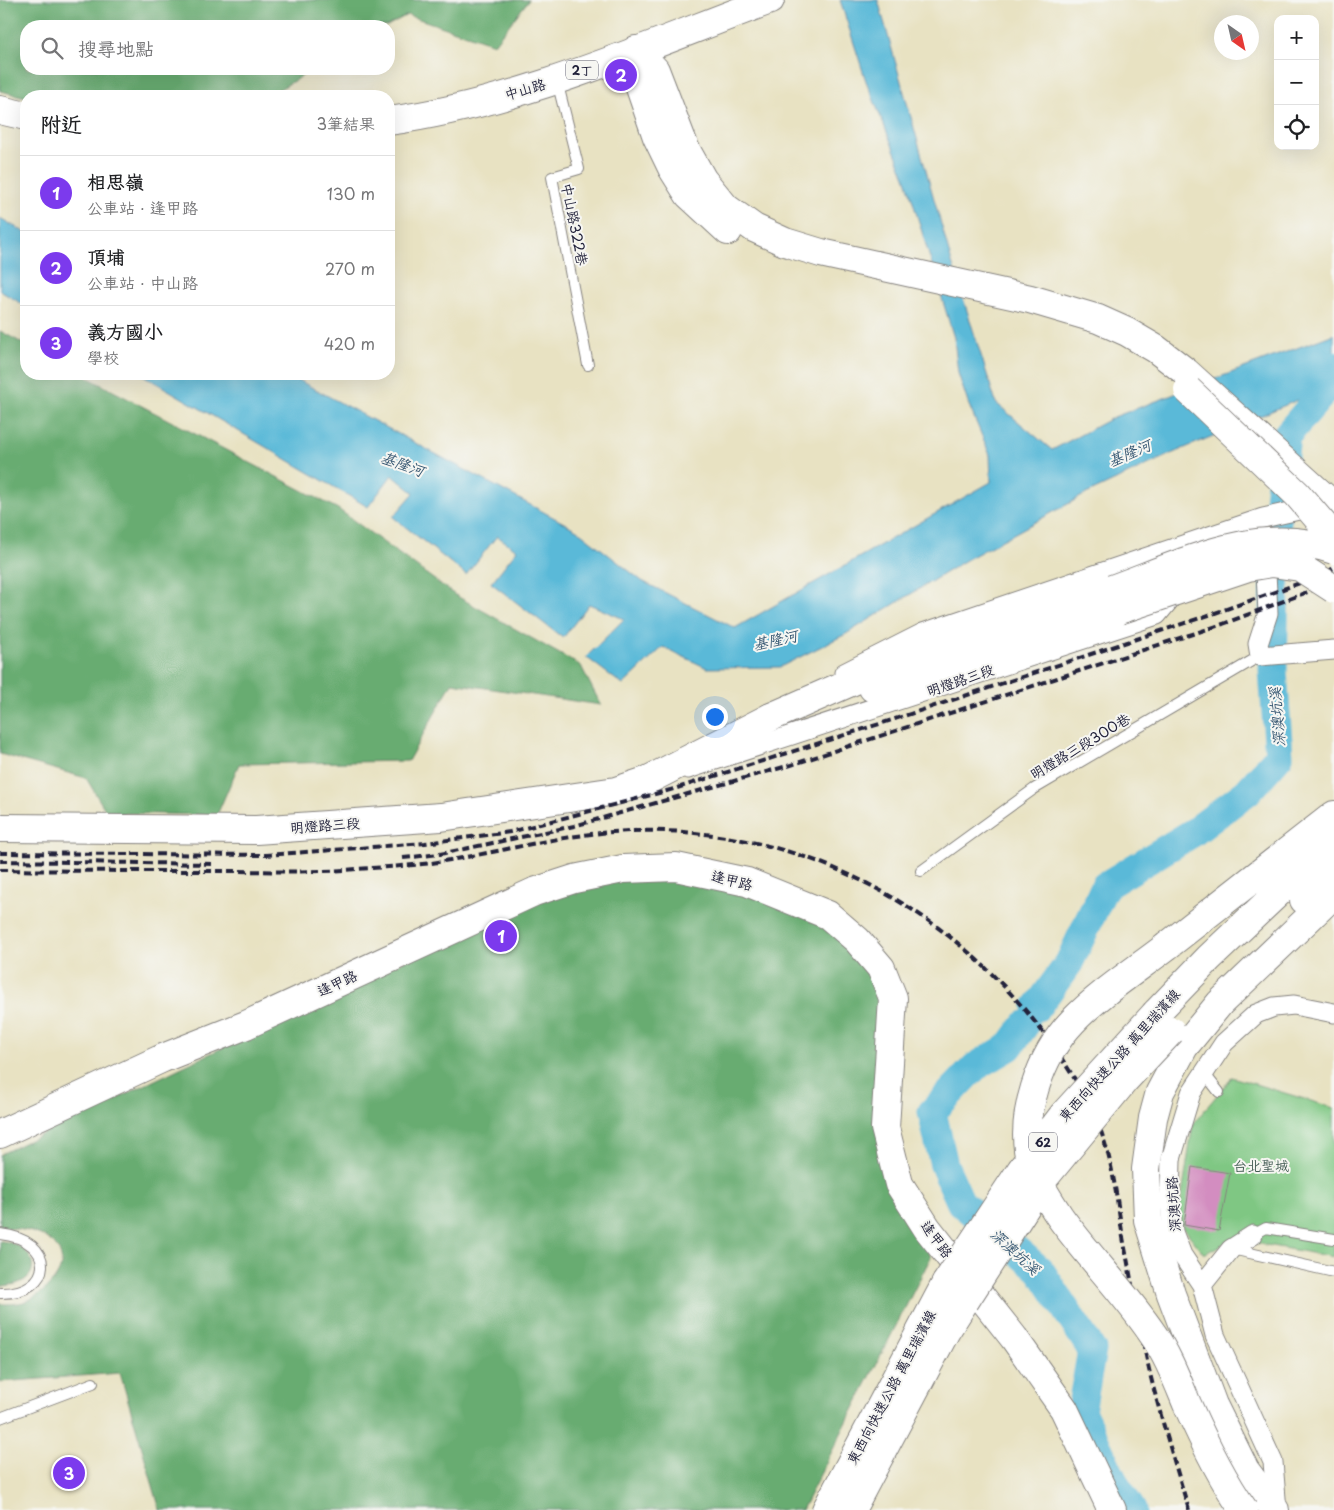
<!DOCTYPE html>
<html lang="zh-TW">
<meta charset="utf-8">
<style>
:root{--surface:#fff;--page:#f6f6f6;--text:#202124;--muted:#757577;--line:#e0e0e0;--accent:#7c3aed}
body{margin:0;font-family:"Playpen Sans","LXGW WenKai TC",sans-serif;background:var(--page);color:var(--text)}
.controls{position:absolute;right:15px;top:15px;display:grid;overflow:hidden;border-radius:10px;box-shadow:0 5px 20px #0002}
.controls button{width:45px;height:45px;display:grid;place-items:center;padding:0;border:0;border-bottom:1px solid var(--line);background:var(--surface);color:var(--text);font:25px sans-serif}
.compass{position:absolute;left:1214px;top:15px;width:45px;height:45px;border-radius:50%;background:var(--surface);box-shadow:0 5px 20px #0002;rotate:146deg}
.you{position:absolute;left:714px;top:716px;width:18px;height:18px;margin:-12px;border:4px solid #fff;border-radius:50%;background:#1a73e8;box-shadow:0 0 0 8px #1a73e833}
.badge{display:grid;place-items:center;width:32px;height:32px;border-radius:50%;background:var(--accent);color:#fff;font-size:16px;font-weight:700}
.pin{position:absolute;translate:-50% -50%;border:2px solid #fff;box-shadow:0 1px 5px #0006}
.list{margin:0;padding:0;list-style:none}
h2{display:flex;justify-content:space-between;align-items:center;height:65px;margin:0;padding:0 20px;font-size:21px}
h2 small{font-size:16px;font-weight:400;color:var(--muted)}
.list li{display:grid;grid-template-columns:32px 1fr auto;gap:15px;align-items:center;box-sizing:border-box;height:75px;padding:0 20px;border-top:1px solid var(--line)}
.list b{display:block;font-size:19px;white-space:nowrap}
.list p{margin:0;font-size:16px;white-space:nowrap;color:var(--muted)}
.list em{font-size:16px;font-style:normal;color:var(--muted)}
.icon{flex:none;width:28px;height:28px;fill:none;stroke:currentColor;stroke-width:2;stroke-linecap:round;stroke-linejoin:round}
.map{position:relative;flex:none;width:1334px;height:1510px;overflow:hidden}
.search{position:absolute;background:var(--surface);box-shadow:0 5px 20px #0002;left:20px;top:20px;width:375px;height:55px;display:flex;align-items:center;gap:12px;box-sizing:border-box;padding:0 18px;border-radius:20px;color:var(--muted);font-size:19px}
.panel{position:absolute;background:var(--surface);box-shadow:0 5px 20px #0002;left:20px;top:90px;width:375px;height:290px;border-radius:20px}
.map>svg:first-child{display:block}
</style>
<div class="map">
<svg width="1334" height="1510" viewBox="0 0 1334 1510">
<rect width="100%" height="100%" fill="#f6f6f2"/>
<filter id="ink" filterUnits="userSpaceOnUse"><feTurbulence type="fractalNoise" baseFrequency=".02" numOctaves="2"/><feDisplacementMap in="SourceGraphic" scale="10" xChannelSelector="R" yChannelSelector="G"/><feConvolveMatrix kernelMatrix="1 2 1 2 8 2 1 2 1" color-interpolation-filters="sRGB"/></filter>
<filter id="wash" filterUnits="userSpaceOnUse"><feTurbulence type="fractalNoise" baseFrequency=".0096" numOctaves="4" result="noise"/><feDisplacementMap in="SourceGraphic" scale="20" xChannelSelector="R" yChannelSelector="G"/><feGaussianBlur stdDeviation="1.12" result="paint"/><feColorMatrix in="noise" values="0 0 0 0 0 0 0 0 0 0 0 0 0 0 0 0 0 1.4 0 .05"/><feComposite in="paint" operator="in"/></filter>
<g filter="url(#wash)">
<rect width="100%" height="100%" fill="#e8e2c2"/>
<path fill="#7fc783" stroke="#50745f" d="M1232,1077L1334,1108V1257L1232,1239L1204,1254L1178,1221L1193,1124Z"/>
<path fill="#67ac71" stroke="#446756" d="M0,0H529L494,44L407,15L387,26H26V69H314L268,96L26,97L0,91Z
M0,331L26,345V374H81L338,509L455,595L581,666L601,705L452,683L408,761L239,764L217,815L107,813L86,778L0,754Z
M574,879L682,880L821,913L885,969L890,1165L931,1257L802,1510H160L120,1373L0,1382V1304C9,1304 18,1304 27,1301C49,1291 76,1264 52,1242C38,1230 17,1229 0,1227V1155L3,1153Z
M0,1241C36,1243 50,1285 0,1286Z"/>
<path fill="#5ab9d8" stroke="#3e6e8a" d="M840,0H878L952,263L996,403L1052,450L1114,417L1334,334V387H1328L1173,453L1086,494L966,560L846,634L780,667L707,668L663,647L623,685L586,657L624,619L589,604L563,638L491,583L517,550L497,536L466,575L393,517L414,493L392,475L368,507L141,374H287L577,530L642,581L735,628L991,482L990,455L968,403L958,373L954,338L906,179L866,81Z
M0,218L26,233V306L0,291Z"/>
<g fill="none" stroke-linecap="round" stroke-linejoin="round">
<path stroke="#5ab9d8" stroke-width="29" d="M1037,1007L1069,963L1105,886L1194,832L1247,792L1279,756L1273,671L1276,530L1286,436L1328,387L1333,366
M1025,1025L1009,1047L975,1067L932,1112L944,1165L961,1203L1040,1270L1092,1350L1081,1411L1113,1480L1132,1510"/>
</g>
<g id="blocks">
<path fill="#d38dc0" d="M1192,1167L1230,1173L1219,1231L1184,1225Z"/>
</g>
</g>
<g filter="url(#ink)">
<use href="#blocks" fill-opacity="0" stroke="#85827e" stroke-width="1"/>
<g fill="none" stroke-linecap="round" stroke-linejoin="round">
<defs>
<path id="lane" d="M557,81L579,169L552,177L588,365
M921,871L1034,789L1260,656
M1204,1073L1219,1092
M0,1234C58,1240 54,1294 0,1293
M1253,1235L1266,1228L1334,1239
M1232,1249L1334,1272
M0,1418L93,1383"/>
<path id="street" d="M1215,551L1241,526
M1265,552L1268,613L1258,644L1260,656L1334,650
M844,673L923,633L1263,518L1317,506
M688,769L1157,615L1177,591
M1202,1285L1231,1249L1253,1235
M1277,1510L1273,1462L1215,1335L1202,1285L1182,1255L1173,1232L1170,1203L1171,1159L1191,1093L1224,1043L1256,1014L1274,1007L1294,1005L1334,1013"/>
<path id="secondary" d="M0,828L256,830L441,817L616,791L646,781L771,717
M0,1134L163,1058L246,1025L534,892L574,879L623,869L676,867L747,882L828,915L857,940L881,968L893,998L885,1128L899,1184L927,1228L1014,1338L1064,1409L1112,1510"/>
<path id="primary" d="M0,110L26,116
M389,121C521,103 646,46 770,0"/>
<path id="highway" d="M636,50L655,70L685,148L703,180L726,208L754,228L785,242L821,253L1030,299L1098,319L1127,332L1156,349L1186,372L1334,506
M636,50V76L657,137L672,168L689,195L728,231
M873,688L945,667L1119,610
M771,717L931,647L1112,589
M1304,900L1334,872
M1167,946L1334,815
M1156,1013L1209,958L1334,840
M826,1510L946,1283
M851,1510L946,1331L965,1301
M1275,1510L1245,1470L1213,1405L1171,1294L1148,1220L1146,1169L1153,1118L1160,1092L1184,1047L1220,1003L1334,894"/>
</defs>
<use href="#lane" stroke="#85827e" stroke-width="12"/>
<use href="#street" stroke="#85827e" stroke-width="21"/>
<use href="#secondary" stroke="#85827e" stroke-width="30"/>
<use href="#primary" stroke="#85827e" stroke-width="30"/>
<use href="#highway" stroke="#85827e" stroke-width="30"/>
<use href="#lane" stroke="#fff" stroke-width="10"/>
<use href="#street" stroke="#fff" stroke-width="19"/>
<use href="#secondary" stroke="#fff" stroke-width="28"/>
<use href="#primary" stroke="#fff" stroke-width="28"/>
<use href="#highway" stroke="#fff" stroke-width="28"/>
<path stroke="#22223b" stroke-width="4" stroke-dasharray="8 4" stroke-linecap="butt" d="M0,853L266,855L425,843L510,832L674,789L892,720L1215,613L1317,577L1334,568
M403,858L440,854L574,826L791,765L1223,624L1334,582
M0,861L213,864
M0,870C73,871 146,871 219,871C265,871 311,873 357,869C384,867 412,866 438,862C502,852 566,833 630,831C805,825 960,911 1058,1053C1073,1076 1088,1098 1098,1124C1116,1167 1117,1212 1127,1258C1136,1305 1144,1354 1157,1401C1167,1438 1178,1474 1189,1510"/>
<defs>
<path id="highway-bridge" d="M1188,390L1297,494L1334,537
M1112,589C1184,563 1258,524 1334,550
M1119,610L1248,567L1272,563L1300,567L1334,589
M1167,946C1136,970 1100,993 1073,1021C1040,1055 1018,1118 1031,1164C1037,1182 1050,1202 1060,1217C1089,1257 1124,1292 1152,1333C1167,1354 1177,1380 1187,1404C1203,1440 1221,1478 1244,1510
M946,1283L1021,1170L1064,1114L1156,1013
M965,1301L1045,1177L1124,1081L1171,1031"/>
</defs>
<use href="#highway-bridge" stroke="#85827e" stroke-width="30" stroke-linecap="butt"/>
<use href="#highway-bridge" stroke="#fff" stroke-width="28"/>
</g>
</g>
<g text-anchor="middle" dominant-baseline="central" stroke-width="4" stroke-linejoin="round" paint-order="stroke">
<g fill="#f6f6f2" stroke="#626272" stroke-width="1">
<rect x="566" y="60.5" width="32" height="19" rx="4"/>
<rect x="1029" y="1132.5" width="28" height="19" rx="4"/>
</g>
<g font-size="12" font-weight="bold" fill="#22223b">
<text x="582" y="70">2丁</text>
<text x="1043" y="1142">62</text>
</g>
<g font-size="14" fill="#22223b" stroke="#f6f6f2">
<text transform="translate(525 89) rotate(-16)">中山路</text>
<text transform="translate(575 224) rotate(79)">中山路322巷</text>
<text transform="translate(960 680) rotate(-19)">明燈路三段</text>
<text transform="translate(1080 746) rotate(-31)">明燈路三段300巷</text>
<text transform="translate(325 825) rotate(-4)">明燈路三段</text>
<text transform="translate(732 880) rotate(14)">逢甲路</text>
<text transform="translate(337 983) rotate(-25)">逢甲路</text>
<text transform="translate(1119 1055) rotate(-48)">東西向快速公路 萬里瑞濱線</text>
<text transform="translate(1173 1204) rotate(-94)">深澳坑路</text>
<text transform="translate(937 1239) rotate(53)">逢甲路</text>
<text transform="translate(891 1387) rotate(-62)">東西向快速公路 萬里瑞濱線</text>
</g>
<g font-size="14" fill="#435c54" stroke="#f6f6f2">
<text x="1261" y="1165">台北聖城</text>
</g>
<g font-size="15" font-style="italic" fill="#365772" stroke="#f6f6f2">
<text transform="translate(1129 452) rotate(-23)">基隆河</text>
<text transform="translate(403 463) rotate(20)">基隆河</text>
<text transform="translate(775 639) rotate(-12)">基隆河</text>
<text transform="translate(1276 717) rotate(-95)">深澳坑溪</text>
<text transform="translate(1016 1251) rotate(42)">深澳坑溪</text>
</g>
</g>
</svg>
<div class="controls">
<button>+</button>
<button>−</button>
<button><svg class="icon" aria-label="locate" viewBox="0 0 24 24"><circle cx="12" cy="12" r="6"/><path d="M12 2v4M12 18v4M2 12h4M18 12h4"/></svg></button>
</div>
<svg class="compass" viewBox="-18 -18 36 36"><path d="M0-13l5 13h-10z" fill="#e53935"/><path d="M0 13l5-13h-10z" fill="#757577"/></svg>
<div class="you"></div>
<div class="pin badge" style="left:501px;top:936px">1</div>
<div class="pin badge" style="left:621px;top:75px">2</div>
<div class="pin badge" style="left:69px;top:1473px">3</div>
<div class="search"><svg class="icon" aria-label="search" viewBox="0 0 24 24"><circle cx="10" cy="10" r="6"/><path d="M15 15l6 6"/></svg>搜尋地點</div>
<section class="panel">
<h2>附近<small>3筆結果</small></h2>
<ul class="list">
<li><span class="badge">1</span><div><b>相思嶺</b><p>公車站 · 逢甲路</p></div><em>130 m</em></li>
<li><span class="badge">2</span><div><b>頂埔</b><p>公車站 · 中山路</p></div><em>270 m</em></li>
<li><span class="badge">3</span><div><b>義方國小</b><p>學校</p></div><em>420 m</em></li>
</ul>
</section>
</div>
